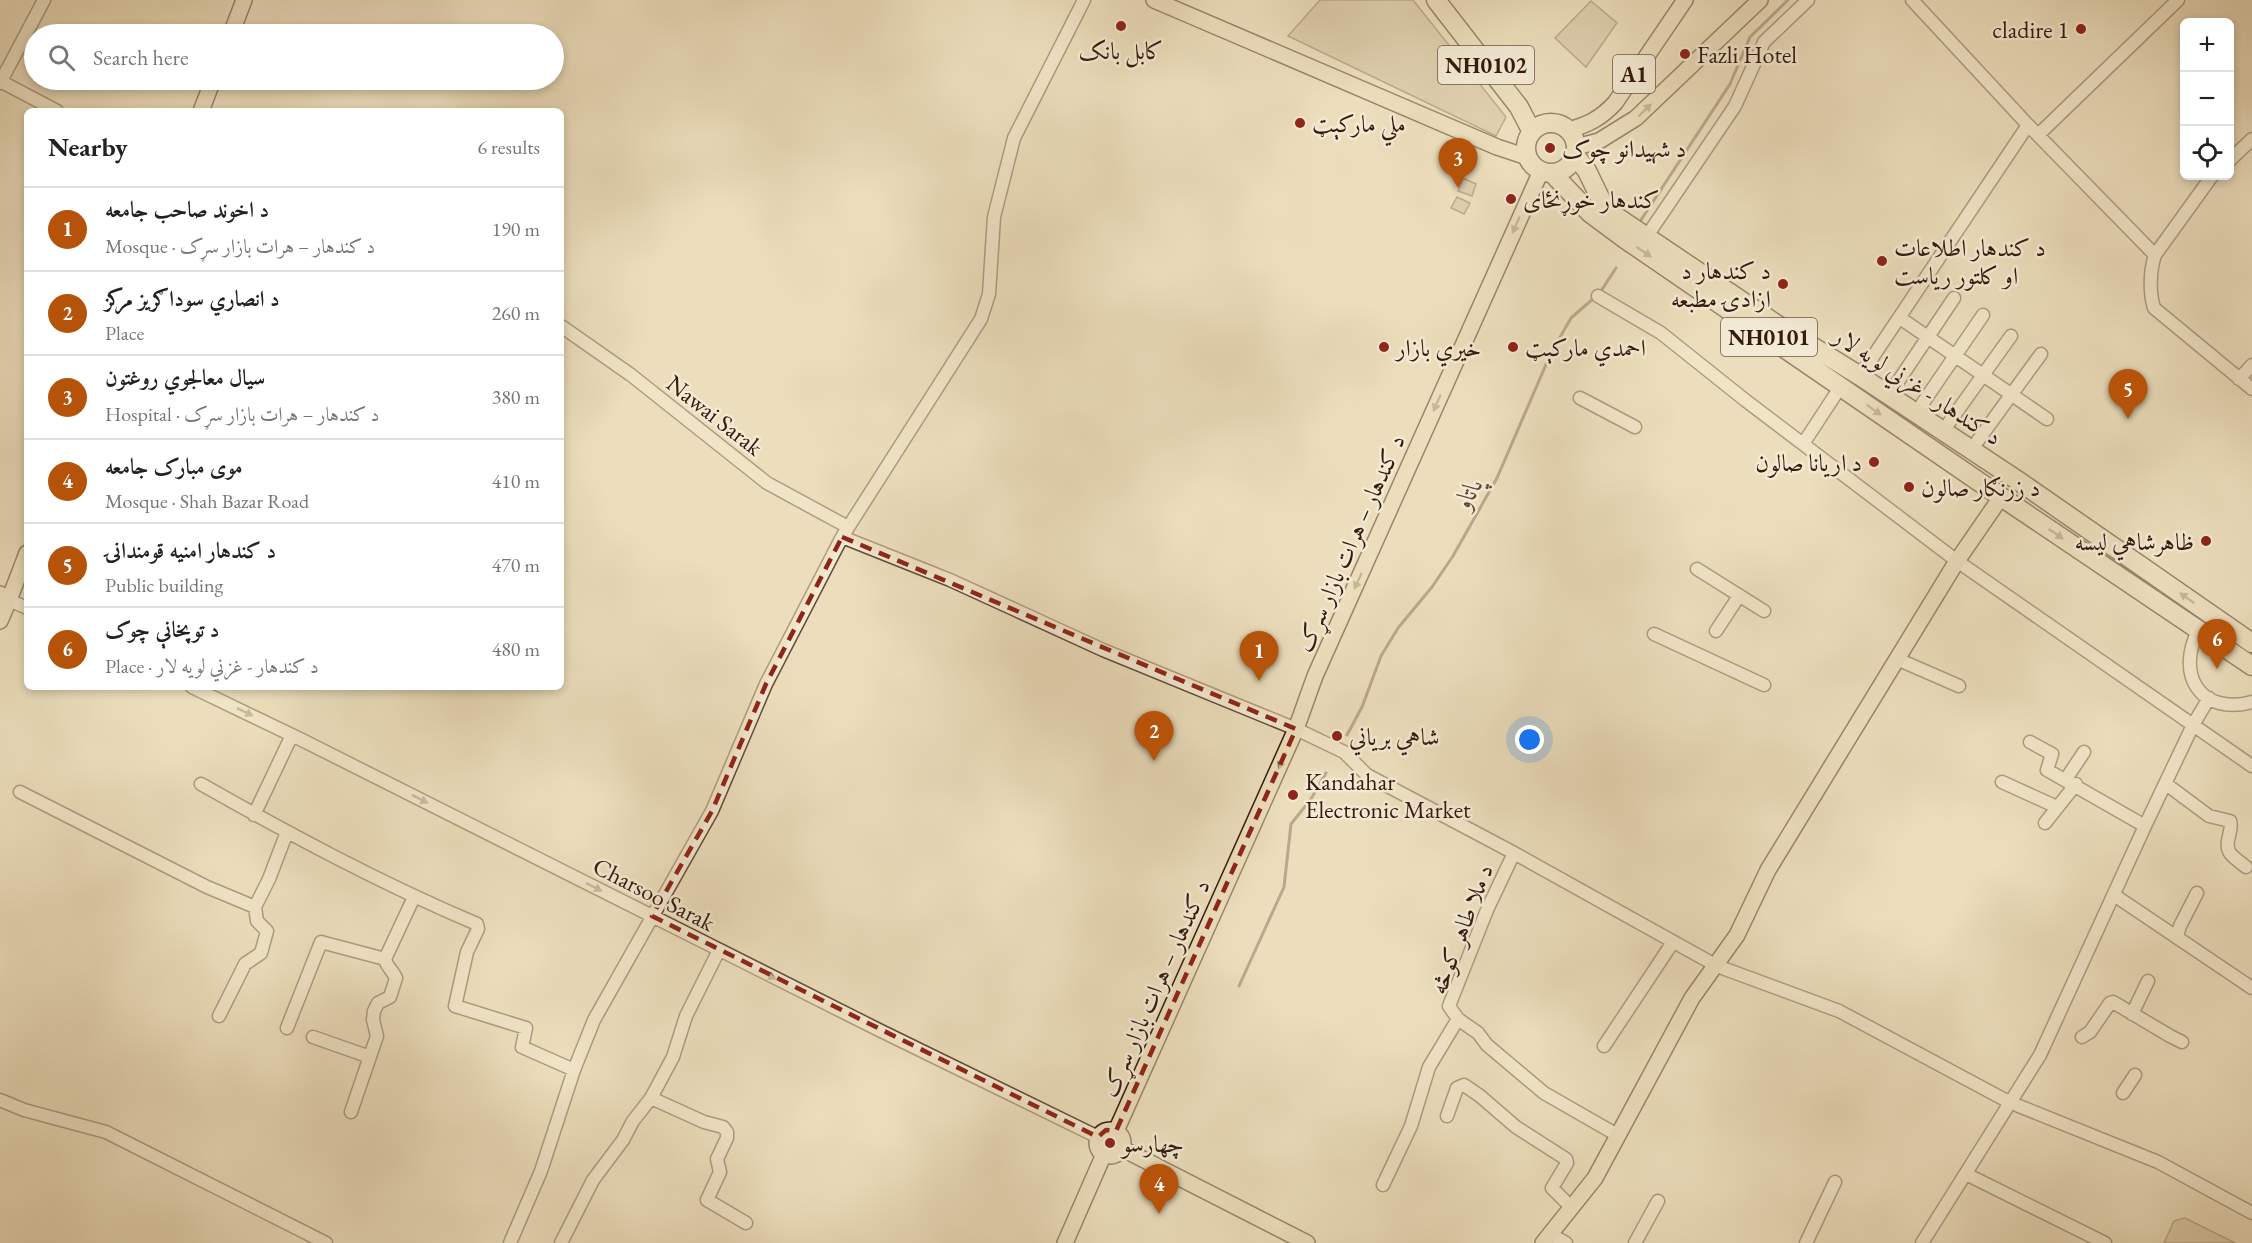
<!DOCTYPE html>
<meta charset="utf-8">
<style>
:root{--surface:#fff;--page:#f2f2f2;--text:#222;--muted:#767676;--line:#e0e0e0;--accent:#b45309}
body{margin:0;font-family:"EB Garamond",Amiri,serif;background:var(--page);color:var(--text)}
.controls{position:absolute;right:18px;top:18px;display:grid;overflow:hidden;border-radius:9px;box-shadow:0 3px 9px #0003}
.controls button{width:54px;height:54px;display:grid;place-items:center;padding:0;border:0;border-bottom:2px solid var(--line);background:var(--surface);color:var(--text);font:30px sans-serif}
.you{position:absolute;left:1530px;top:740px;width:21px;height:21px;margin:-15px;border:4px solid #fff;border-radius:50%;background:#1a73e8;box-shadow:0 0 0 9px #1a73e833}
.badge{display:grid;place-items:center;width:39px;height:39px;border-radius:50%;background:var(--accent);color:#fff;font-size:20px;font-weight:700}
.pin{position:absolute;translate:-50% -50px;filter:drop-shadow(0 2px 3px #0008)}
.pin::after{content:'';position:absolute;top:32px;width:21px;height:18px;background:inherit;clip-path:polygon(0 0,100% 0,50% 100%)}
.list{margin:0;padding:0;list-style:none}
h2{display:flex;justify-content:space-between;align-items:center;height:78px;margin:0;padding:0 24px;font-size:26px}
h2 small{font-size:20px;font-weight:400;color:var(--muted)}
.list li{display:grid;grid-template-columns:39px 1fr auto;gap:18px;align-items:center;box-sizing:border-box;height:84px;padding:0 24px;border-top:2px solid var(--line)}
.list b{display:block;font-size:22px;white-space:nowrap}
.list p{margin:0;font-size:20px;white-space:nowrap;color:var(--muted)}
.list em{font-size:20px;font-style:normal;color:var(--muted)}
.icon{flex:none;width:33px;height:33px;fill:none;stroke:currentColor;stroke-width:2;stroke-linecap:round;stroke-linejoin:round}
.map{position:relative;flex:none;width:2252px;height:1243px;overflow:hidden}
.search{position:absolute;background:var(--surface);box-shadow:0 3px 9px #0003;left:24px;top:24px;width:540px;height:66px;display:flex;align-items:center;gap:15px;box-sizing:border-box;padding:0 21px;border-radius:33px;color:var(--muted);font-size:22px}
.panel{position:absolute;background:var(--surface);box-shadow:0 3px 9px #0003;left:24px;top:108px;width:540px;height:582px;border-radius:9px}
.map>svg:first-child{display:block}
</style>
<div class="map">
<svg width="2252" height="1243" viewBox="0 0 2252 1243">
<rect width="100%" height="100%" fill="#ecdebc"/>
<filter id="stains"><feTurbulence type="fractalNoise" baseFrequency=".00333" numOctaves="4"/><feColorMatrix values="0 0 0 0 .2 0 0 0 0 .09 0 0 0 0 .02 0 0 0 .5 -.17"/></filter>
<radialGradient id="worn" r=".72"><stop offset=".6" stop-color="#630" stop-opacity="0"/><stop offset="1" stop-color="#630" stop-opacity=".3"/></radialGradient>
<path fill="#cdbd9e" stroke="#826c56" stroke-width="1.5" d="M1320,0H1413L1506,117L1496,136L1288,36Z
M1591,1L1617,23L1586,67L1555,38Z
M1463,178L1476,184L1472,196L1458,191Z
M1457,197L1470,203L1464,214L1451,208Z
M2185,1218L2235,1243H2164L2174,1221Z"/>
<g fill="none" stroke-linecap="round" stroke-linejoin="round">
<path stroke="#7e6753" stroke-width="3" d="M1641,220L1730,84L1750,37L1788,0
M1599,294L1616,268
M1347,735L1362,707L1381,656L1398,628L1432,587L1453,556L1497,478L1551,353L1571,318L1594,298
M1239,986L1284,887L1291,824L1311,799L1326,773"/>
<defs>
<path id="minor" d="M1912,0L2028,125L2155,255
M0,81L57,111
M0,83L44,0
M2038,135L2178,0
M2230,160L2252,139
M2212,176L2155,255C2150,270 2149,292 2154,308L2252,389
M1647,236L1735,106L1764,42L1808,0
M1598,296L1661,333L1745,400L1957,561L2252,766
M1900,318L2047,419
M561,326L631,375L767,483L848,527
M1860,376L2028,125
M2239,379L2252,365
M1889,395L1954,298
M1580,398L1635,427
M1916,413L1983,315
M1943,431L2011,336
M1803,444L1841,386
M1971,450L2041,354
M842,537L950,580L1103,650L1296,729L1344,752L1367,775L1514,853L1717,966L1839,1011L2009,1102L2158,1162L2252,1213
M1697,569L1764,611
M9,600L27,608
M2199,629C2175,674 2200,716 2252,702
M1716,631L1739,596
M1654,634L1764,685
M1897,659L1959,686
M192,687L300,739L879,1030L1098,1137
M2030,742L2052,754L2047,770L2145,826
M2066,779L2084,752
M2002,782L2057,807
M201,784C291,835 382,884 477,924L478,929L467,952L455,1006L526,1028L522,1047L574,1070
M2166,784L2209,816L2230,821C2232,827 2230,830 2229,836C2224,854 2233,856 2246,867
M20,792L207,887L255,907
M254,815L292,735
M2045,823L2076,784
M1514,853L1487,910L1449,1006L1458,1019L1478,1033L1487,1045L1544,1093L1619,1136
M2114,895L2252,988
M2177,937L2180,926L2197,893
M2132,1014L2148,981
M219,1016L245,964L261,953L267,931L257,921L255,907L269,879L287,832
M287,1028L321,942L385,959
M313,1037L370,1057
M2082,1037L2090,1032L2110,1003L2113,1002L2170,1036L2182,1042
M1604,1046L1673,942
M2123,1093L2135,1075
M651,1098L704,1122L723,1127L727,1132V1138L717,1159L720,1172L707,1200L746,1223
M0,1100L24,1110L106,1132L326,1243
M351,1112L377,1036L373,1020L374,1011L378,1003L390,997L396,978C393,971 386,966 385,959L414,897
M1447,1116L1457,1088L1464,1085L1480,1096L1516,1127L1566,1159L1567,1163L1552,1188L1572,1208
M1966,1174L2105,1243
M1383,1185L1411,1126L1429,1067L1458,1019
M1550,1234L1566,1243
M510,1243L541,1171L574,1070L594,1020L712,811L766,684L842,537L981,319L989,294L994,217L1014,138L1084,0
M561,1243L593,1180L623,1140L633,1121L651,1098L673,1057L686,1016L719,950
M1635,1243L1658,1201
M1806,1243L1835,1182
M1922,1243L2040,1055L2145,826L2193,725L2209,698"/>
<path id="major" d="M1154,0L1497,147L1527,157
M231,34L244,0
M201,111L213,80
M1568,130C1588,125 1601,118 1615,103L1685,0
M1576,147L1599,141L1636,118L1760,0
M0,594L9,600L27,553
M0,621L9,600
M1097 1143a13 13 0 1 1 26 0a13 13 0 1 1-26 0Z
M1116,1131L1296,729L1315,676L1541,171
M1121,1148L1307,1243
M1065,1243L1104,1154
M1543,1243L1595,1178L1692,998L1737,935L1768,870L1957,561L2001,497"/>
<path id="highway" d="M1436,0L1519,107L1532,132
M1526 148a25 25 0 1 1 50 0a25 25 0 1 1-50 0Z
M1575,155L1587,171L1604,206L1614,215L1776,324L1860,376L2020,482L2252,643
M1552,173L1590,213L1625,239L1994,492L2252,666"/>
</defs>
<use href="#minor" stroke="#644b3a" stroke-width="15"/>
<use href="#major" stroke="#361a0e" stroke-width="18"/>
<use href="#highway" stroke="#361a0e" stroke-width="21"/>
<use href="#minor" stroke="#f3ead3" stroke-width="12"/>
<use href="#major" stroke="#ecdebc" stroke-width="15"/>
<use href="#highway" stroke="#ecdebc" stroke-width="18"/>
</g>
<defs><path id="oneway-solid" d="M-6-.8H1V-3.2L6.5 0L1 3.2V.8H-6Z" transform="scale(1.5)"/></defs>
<g fill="#9a866e">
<use href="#oneway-solid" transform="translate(1645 110) rotate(-44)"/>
<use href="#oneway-solid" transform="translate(1516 225) rotate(114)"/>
<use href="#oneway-solid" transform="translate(1644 252) rotate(34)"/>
<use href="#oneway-solid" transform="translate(1437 403) rotate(114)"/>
<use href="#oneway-solid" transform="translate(1874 410) rotate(35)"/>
<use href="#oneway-solid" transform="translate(2056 534) rotate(34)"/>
<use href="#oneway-solid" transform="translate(1358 581) rotate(114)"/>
<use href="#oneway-solid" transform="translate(2187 598) rotate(-145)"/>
<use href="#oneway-solid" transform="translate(1282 761) rotate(114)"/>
</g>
<g fill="#9e8c7a">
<use href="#oneway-solid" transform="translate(245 712) rotate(26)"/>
<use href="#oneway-solid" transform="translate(420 799) rotate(27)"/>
<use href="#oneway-solid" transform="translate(594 887) rotate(27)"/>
<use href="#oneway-solid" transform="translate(768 975) rotate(27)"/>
</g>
<path d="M0 0H2252V1243H0ZM842,537L1296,729L1116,1131L1106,1130L1098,1137L652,916L712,811L766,684Z" fill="#ecdebc" fill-opacity=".55" fill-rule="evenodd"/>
<path fill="none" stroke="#8f2418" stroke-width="4.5" stroke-dasharray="12 8" stroke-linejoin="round" d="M842,537L1296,729L1116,1131L1106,1130L1098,1137L652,916L712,811L766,684Z"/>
<g fill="#8f2418" stroke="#f3ead3" stroke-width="2">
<circle cx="1121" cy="26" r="6"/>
<circle cx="2081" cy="29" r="6"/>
<circle cx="1685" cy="54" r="6"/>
<circle cx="1300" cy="123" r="6"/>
<circle cx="1550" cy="148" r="6"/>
<circle cx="1511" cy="199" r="6"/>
<circle cx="1882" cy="261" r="6"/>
<circle cx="1783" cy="284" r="6"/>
<circle cx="1384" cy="347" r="6"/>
<circle cx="1513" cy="347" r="6"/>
<circle cx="1874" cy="462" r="6"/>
<circle cx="1909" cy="487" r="6"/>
<circle cx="2206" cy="541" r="6"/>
<circle cx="1337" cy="736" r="6"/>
<circle cx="1293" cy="795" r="6"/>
<circle cx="1110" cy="1143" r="6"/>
</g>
<g text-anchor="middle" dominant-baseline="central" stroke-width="5" stroke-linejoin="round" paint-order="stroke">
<g fill="#f3ead3" stroke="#6f5849" stroke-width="1.5">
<rect x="1438" y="46" width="96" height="38" rx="4.5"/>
<rect x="1613" y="55" width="42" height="38" rx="4.5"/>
<rect x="1721" y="318" width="96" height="38" rx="4.5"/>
</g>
<g font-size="22" font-weight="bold" fill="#361a0e">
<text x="1486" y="65">NH0102</text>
<text x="1634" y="74">A1</text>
<text x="1769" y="337">NH0101</text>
</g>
<g font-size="24" fill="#361a0e" stroke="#f3ead3" text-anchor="start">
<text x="2069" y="29" text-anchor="end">cladire 1</text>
<text x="1121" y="50" text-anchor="middle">کابل بانک</text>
<text x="1697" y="54">Fazli Hotel</text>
<text x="1312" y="123">ملي مارکېټ</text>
<text x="1562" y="148">د شهيدانو چوک</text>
<text x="1523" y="199">کندهار خوړنځای</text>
<text x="1894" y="247">د کندهار اطلاعات<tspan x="1894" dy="28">او کلتور رياست</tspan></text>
<text x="1771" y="270" text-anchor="end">د کندهار د<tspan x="1771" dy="28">ازادۍ مطبعه</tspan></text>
<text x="1396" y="347">خیري بازار</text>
<text x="1525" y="347">احمدي مارکېټ</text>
<text x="1862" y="462" text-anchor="end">د اریانا صالون</text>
<text x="1921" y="487">د زرنګار صالون</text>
<text x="2194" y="541" text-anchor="end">ظاهرشاهي لیسه</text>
<text x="1349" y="736">شاهي برياني</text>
<text x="1305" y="781">Kandahar<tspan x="1305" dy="28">Electronic Market</tspan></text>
<text x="1122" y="1143">چهارسو</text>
</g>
<g font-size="24" fill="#361a0e" stroke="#f3ead3">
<text transform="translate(1918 386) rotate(33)">د کندهار - غزني لويه لار</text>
<text transform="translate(715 415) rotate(38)">Nawai Sarak</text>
<text transform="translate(1350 543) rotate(-66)">د کندهار – هرات بازار سړک</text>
<text transform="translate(654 894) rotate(27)">Charsoo Sarak</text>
<text transform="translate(1461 929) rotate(-69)">د ملا طاهر کوڅه</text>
<text transform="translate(1155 988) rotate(-66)">د کندهار – هرات بازار سړک</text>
</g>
<g font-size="26" font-style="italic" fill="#604736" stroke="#f3ead3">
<text transform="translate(1468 493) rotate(-61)">پاتاو</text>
</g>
</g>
<rect width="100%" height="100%" filter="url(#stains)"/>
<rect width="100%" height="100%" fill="url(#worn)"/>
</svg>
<div class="controls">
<button>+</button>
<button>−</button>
<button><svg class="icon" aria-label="locate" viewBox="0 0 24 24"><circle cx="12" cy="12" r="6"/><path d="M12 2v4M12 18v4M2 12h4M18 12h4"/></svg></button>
</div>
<div class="you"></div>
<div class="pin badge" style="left:1259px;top:681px">1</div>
<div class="pin badge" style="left:1154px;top:761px">2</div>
<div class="pin badge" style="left:1458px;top:188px">3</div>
<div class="pin badge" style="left:1159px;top:1214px">4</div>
<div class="pin badge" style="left:2128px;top:419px">5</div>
<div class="pin badge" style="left:2217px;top:669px">6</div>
<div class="search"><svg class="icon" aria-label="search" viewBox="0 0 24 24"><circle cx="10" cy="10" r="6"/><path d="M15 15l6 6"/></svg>Search here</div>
<section class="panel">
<h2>Nearby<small>6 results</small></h2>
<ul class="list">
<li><span class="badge">1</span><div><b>د اخوند صاحب جامعه</b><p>Mosque · د کندهار – هرات بازار سړک</p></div><em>190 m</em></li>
<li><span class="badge">2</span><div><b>د انصاري سوداګریز مرکز</b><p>Place</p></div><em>260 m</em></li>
<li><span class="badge">3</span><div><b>سيال معالجوي روغتون</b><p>Hospital · د کندهار – هرات بازار سړک</p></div><em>380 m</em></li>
<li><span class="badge">4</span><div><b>موی مبارک جامعه</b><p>Mosque · Shah Bazar Road</p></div><em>410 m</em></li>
<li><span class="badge">5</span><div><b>د کندهار امنيه قومندانۍ</b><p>Public building</p></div><em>470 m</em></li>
<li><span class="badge">6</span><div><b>د توپخانې چوک</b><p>Place · د کندهار - غزني لويه لار</p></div><em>480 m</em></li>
</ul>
</section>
</div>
